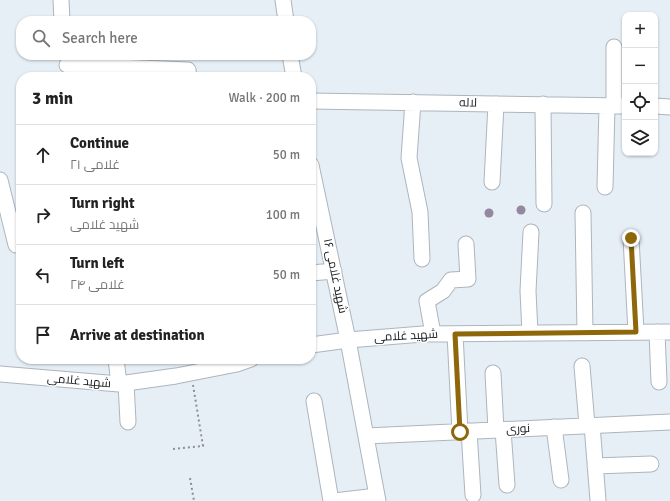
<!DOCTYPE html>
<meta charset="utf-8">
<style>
:root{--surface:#fff;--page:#f6f6f6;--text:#222;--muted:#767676;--line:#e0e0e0}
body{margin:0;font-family:Signika,Cairo,sans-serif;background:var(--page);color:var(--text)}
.controls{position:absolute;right:12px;top:12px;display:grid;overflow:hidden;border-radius:8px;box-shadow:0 1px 3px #0004}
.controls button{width:36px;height:36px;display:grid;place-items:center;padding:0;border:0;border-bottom:1px solid var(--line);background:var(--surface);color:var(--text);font:20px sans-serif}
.stop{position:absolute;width:12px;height:12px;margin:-9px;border:3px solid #8d6709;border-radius:50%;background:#fff}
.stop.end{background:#8d6709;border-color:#fff;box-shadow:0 1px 4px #0008}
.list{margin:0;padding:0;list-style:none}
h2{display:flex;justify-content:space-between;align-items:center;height:52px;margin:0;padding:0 16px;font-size:17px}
h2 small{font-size:13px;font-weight:400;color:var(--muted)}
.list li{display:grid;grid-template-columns:26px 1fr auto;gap:12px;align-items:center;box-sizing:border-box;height:60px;padding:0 16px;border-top:1px solid var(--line)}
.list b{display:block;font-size:15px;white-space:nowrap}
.list p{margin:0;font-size:13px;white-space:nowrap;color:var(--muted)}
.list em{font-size:13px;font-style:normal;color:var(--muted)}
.icon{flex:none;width:22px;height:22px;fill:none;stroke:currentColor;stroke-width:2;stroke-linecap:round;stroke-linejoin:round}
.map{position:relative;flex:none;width:670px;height:501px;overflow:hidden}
.search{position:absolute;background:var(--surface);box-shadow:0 1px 3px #0004;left:16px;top:16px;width:300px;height:44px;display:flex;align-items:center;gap:10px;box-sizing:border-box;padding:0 14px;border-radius:16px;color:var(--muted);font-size:15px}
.panel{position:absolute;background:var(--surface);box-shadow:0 1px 3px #0004;left:16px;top:72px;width:300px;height:292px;border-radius:16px}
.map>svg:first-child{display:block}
</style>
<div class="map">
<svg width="670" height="501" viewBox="0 0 670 501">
<rect width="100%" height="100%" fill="#e6eef6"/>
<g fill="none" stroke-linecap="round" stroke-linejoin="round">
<defs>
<path id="minor" d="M61,0L62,21
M283,0L286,21
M614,47V106
M290,55L294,77
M67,65L188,70L189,77
M311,101L625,106
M413,102L409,158L420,212L422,259
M543,104L544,204
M655,106L670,107
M311,165L348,340L378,501
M0,180L16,245
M492,182L496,104
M605,187L607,106
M583,213L585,333
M631,238L636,332
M311,273L334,271
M657,332L659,382
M530,333L528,291L531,232
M433,334L427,301L443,291L451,280L468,279L466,244
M455,334L460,432
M311,345L348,340L423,334L670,332
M116,359L119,384
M582,366L587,425
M493,373L496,430
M0,374L119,384L176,376L237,364L251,359
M126,383L128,422
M314,401L331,501
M592,425L598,500
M554,427L561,480
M503,430L507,485
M469,431L473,495
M366,436L670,422
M595,466L651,464
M334,501L377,496"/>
</defs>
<use href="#minor" stroke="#adb5bd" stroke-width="17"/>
<path stroke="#8a9096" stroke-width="2" stroke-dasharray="2 3" stroke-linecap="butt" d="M173,449L203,446L193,385
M190,478L194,501"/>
<use href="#minor" stroke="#fff" stroke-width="15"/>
</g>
<g fill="#9388a0">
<circle cx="521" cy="210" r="4.5"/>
<circle cx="489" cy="213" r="4.5"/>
</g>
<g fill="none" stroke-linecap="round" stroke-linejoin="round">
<path stroke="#8d6709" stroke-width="5" d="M460,432L455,334L636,332L631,238"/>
</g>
<g text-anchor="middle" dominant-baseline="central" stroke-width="3" stroke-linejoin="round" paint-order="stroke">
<g font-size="12" fill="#131619" stroke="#fff">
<text transform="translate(468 103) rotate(1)">لاله</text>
<text transform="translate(335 276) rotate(78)">شهید غلامی ۱۶</text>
<text transform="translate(406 336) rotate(-3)">شهید غلامی</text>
<text transform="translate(79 381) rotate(5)">شهید غلامی</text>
<text transform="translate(518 429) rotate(-3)">نوری</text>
</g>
</g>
</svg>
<div class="controls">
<button>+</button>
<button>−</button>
<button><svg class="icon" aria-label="locate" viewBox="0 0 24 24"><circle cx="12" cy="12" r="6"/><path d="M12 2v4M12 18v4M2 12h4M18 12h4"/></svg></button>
<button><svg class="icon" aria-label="layers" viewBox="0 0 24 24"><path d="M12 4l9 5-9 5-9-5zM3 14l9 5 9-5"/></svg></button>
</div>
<div class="stop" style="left:460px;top:432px"></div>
<div class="stop end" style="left:631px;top:238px"></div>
<div class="search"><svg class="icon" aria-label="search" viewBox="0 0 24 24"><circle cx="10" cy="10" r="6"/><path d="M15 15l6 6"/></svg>Search here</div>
<section class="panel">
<h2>3 min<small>Walk · 200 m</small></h2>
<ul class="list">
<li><svg class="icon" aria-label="ahead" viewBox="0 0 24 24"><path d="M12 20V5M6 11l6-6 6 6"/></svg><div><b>Continue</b><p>غلامی ۲۱</p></div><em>50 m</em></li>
<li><svg class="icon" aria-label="right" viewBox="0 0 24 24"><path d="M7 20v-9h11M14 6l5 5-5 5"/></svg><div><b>Turn right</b><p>شهید غلامی</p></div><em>100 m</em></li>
<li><svg class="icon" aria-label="left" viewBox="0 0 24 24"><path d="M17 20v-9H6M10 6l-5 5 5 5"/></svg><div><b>Turn left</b><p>غلامی ۲۴</p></div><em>50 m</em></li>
<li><svg class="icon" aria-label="arrive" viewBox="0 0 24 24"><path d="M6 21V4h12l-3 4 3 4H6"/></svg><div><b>Arrive at destination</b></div></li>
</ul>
</section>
</div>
